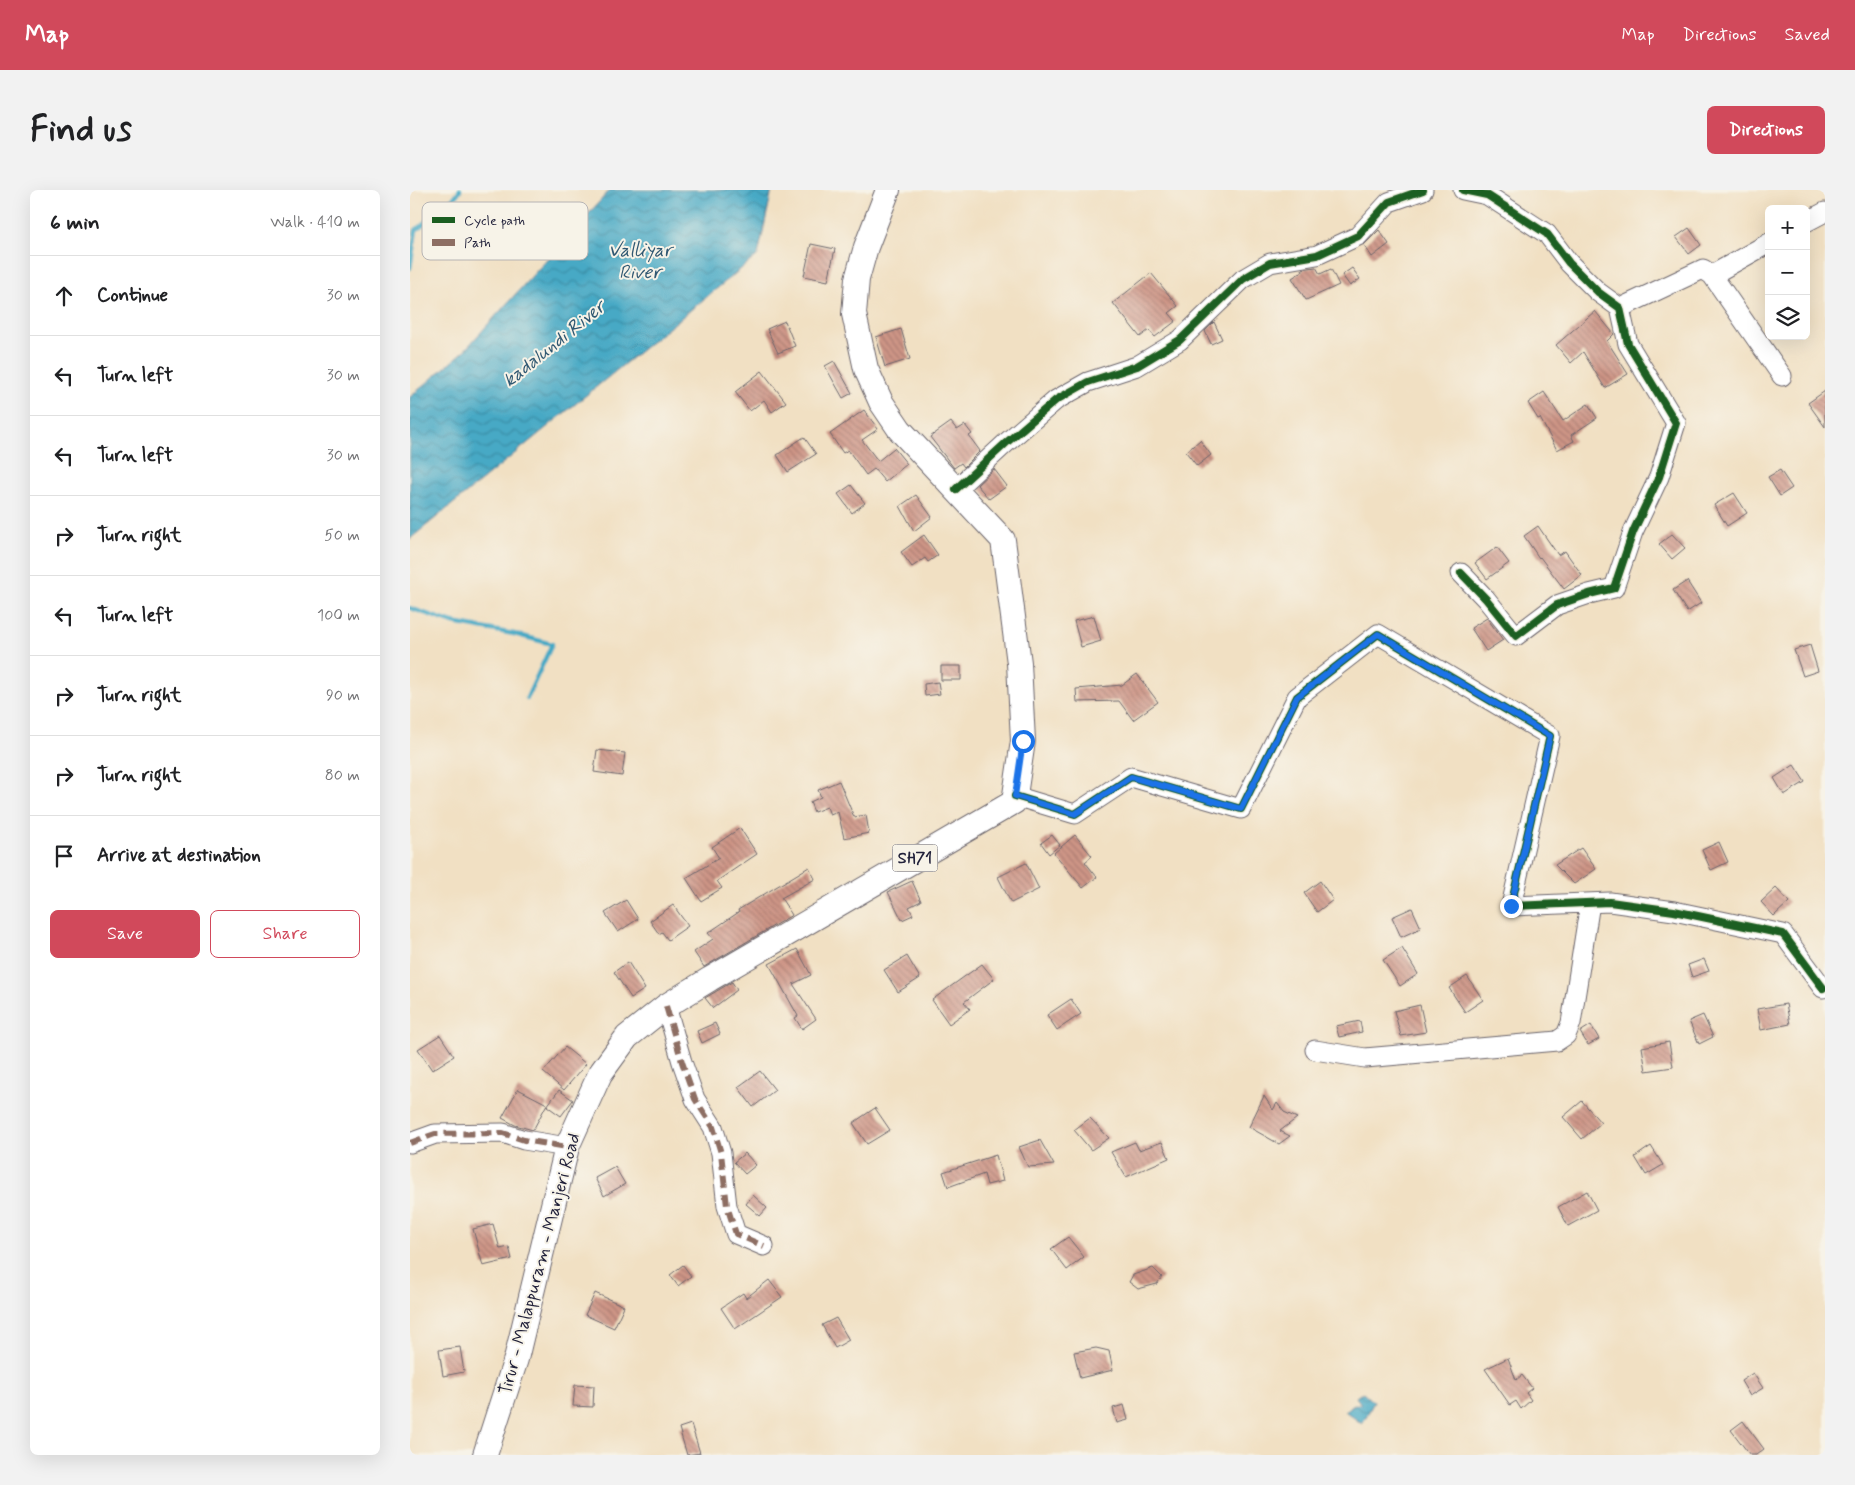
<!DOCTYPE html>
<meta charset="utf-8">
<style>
:root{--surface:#fff;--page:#f2f2f2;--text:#202124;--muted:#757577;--line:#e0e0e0;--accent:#d1495b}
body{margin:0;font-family:Mynerve,sans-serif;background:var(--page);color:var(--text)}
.controls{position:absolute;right:15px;top:15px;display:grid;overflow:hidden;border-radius:8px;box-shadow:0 5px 20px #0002}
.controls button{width:45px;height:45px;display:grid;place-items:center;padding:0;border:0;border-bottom:1px solid var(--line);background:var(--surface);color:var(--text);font:25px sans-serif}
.stop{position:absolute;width:15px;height:15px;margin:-11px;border:4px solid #1a73e8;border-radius:50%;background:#fff}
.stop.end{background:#1a73e8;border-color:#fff;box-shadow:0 1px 5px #0008}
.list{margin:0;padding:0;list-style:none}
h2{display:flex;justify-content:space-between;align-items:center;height:65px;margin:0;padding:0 20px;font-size:21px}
h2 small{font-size:16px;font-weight:400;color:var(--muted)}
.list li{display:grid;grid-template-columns:32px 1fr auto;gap:15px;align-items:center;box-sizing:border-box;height:80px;padding:0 20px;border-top:1px solid var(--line)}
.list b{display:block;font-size:19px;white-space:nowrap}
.list em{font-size:16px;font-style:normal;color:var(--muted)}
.actions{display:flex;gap:10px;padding:15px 20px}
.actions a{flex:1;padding:11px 0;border:1px solid var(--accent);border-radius:8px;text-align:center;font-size:18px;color:var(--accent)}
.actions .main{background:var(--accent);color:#fff}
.icon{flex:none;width:28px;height:28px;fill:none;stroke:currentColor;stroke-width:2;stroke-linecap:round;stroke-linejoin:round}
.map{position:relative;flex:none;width:1415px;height:1265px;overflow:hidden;border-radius:8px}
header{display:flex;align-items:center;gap:30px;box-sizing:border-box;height:70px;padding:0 25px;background:var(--accent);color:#fff}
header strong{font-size:24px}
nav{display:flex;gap:28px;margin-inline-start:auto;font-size:18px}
.intro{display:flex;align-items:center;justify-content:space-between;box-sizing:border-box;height:120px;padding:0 30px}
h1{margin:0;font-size:35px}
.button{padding:12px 22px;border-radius:8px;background:var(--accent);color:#fff;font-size:18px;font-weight:700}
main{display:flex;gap:30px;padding:0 30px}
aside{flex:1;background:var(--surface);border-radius:8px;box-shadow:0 5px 20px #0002}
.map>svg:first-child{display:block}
</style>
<header>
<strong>Map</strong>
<nav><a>Map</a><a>Directions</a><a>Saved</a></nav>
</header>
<div class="intro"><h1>Find us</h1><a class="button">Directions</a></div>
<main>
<aside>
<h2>6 min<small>Walk · 410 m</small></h2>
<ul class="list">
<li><svg class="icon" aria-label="ahead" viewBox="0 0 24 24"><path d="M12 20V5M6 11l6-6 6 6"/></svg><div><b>Continue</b></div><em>30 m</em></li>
<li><svg class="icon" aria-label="left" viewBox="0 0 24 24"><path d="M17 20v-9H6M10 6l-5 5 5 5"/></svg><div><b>Turn left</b></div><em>30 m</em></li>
<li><svg class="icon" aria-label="left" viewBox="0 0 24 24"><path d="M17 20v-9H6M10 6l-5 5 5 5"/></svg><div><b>Turn left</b></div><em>30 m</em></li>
<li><svg class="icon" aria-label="right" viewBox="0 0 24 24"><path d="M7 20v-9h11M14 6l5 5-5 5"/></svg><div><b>Turn right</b></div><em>50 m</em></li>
<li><svg class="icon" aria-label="left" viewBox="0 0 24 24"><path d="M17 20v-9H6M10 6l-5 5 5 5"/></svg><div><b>Turn left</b></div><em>100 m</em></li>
<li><svg class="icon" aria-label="right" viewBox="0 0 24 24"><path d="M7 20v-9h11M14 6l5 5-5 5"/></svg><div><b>Turn right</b></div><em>90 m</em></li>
<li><svg class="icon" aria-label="right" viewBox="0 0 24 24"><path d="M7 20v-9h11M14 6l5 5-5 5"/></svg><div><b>Turn right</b></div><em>80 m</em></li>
<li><svg class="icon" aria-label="arrive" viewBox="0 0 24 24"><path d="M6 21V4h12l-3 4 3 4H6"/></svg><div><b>Arrive at destination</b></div></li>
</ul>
<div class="actions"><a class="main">Save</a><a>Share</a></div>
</aside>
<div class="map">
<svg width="1415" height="1265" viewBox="0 0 1415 1265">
<defs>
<pattern id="water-waves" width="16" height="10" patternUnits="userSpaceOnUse" patternTransform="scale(1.25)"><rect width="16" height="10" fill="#46a9c5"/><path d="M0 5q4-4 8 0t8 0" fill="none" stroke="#3a89a1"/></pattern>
<pattern id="building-back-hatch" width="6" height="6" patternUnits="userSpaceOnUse" patternTransform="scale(1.25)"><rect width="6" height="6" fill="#ce9586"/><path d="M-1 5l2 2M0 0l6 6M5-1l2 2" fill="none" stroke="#a7796f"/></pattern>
</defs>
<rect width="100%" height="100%" fill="#f7f3e8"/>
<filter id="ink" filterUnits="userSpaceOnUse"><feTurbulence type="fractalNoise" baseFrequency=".02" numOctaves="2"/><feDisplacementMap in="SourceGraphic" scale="10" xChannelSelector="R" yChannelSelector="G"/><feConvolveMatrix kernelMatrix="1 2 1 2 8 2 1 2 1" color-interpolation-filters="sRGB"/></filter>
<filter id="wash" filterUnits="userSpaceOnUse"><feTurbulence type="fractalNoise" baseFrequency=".0096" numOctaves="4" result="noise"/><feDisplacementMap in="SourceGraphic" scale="20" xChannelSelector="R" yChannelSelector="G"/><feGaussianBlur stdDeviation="1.12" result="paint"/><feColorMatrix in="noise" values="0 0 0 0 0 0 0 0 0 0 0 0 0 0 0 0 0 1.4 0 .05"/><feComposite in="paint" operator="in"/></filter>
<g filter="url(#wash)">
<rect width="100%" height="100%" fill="#f1e0c3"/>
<path fill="url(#water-waves)" stroke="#346680" d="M200,0H362L348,65L0,349V207L52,163Z
M953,1202L964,1212L952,1234L935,1221L944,1215L951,1214L946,1207Z"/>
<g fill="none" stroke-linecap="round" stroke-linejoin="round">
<path stroke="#46a9c5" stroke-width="4.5" d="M0,78L6,40L43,9L50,0
M0,418L43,433L104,444L142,454L117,508"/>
</g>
<g id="blocks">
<path fill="url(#building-back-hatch)" d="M1279,38L1291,55L1279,64L1266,47Z
M969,40L979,54L962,67L954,55Z
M401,54L425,59L418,91L394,86Z
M906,77L910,84L921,79L929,95L896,110L882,88L893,81L892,79Z
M942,78L950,89L940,96L932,85Z
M741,83L768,116L759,123L766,131L745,147L739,140L730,147L703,113Z
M1185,121L1204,144L1197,151L1218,184L1195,198L1173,162L1161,173L1146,155Z
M375,131L385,156L368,163L357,139Z
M804,132L812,149L801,154L795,141Z
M491,139L500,169L475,177L466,147Z
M424,171L442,203L433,208L415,176Z
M352,181L376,212L362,222L354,210L340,221L325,202Z
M1415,201V237L1398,213Z
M1134,202L1153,231L1178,214L1187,228L1161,245L1164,251L1147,260L1130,228L1128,229L1118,213Z
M454,220L468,239L452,250L468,271L484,258L497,274L475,292L464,279L456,285L438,260L433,263L420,244Z
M541,232L547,240L555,235L562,244L559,246L570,261L554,277L551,273L544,278L520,247Z
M394,247L406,264L378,282L367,265Z
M790,250L801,265L787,276L776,262Z
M584,279L597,296L579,309L567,295Z
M1370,280L1382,298L1370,306L1358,287Z
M441,295L455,313L442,323L428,304Z
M1324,303L1337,323L1317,336L1304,315Z
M506,305L522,327L504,341L490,316Z
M1128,336L1148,365L1155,361L1172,385L1154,399L1130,367L1129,368L1114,346Z
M1262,344L1275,358L1262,369L1249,354Z
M514,345L528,365L518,372L515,368L502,377L491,362Z
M1087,357L1099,373L1077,389L1065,373Z
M1277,391L1291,413L1277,422L1263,400Z
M684,426L691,451L671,457L664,431Z
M1077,428L1093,450L1076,461L1061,438Z
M1400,455L1408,481L1393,486L1384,460Z
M531,476H551V490H531Z
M727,484L748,512L723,530L709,511L667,512L666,499L712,495Z
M528,492L530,504L515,506L514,494Z
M187,560L215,563L212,586L184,582Z
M1384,575L1395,592L1374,605L1364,588Z
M429,591L444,627L456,625L459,643L434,648L428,622L420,625L417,617L404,622L400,612L411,607L408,600Z
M330,638L347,664L307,691L312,698L291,711L276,688L309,668L302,657Z
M642,645L650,655L639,664L631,653Z
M665,645L682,666L675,672L687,687L673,698L644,663Z
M1309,652L1318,672L1301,680L1292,660Z
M1171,658L1186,679L1164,694L1145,675Z
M616,673L629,699L601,713L588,687Z
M399,677L405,689L371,708L382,725L294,777L284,762L303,749L298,743L329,722L328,720Z
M502,691L511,711L499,717L503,725L492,730L478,702Z
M910,691L923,710L907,722L894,703Z
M1366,698L1379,712L1364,726L1351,712Z
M216,710L228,729L208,742L195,723Z
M263,715L278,736L258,750L252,742L249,744L240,731Z
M1002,718L1011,738L991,747L982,727Z
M992,758L1008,784L990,796L973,770Z
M387,759L401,785L383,794L406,829L392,839L385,828L388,826L359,774Z
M497,766L510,788L488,802L474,780Z
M1294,769L1299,781L1282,787L1278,775Z
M218,772L235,799L221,808L204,782Z
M572,774L584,789L554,812L560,819L539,834L522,810Z
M1057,786L1073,810L1055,822L1039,798Z
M322,792L327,800L303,818L295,808Z
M661,809L671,824L647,840L637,825Z
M1376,814L1380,834L1351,840L1347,819Z
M1010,815L1016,842L991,846L984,821Z
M1293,825L1303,847L1289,854L1279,831Z
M950,831L952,842L929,847L926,836Z
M305,833L310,844L292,853L287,841Z
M1181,835L1189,849L1178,855L1170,842Z
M30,845L44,866L22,880L8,859Z
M1259,852L1263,877L1236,881L1232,857Z
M155,857L176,874L154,900L133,882Z
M350,881L365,900L343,917L328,897Z
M108,899L137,914L123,940L105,935L92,928Z
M149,900L163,910L151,926L137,916Z
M854,906L863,920L867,913L874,922L887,928L870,941L880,946L869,954L839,937Z
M1172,911L1191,933L1172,949L1153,927Z
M465,918L480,940L457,954L443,933Z
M680,928L699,948L681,960L664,940Z
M630,950L644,975L618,977L609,957Z
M725,952L729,960L752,952L759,968L716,987L701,962Z
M1241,956L1253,975L1236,985L1225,967Z
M335,963L346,975L335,984L324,972Z
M586,965L593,991L577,995L574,984L538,997L533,982Z
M205,977L215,994L194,1006L185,988Z
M1177,1001L1187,1020L1158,1036L1148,1017Z
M343,1005L357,1018L350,1026L336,1014Z
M83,1034L90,1059L99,1057L102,1069L73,1076L63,1039Z
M658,1047L674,1067L657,1080L641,1059Z
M273,1075L281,1086L268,1096L260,1085Z
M743,1078L752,1087L747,1094L728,1099L719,1092L723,1085Z
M359,1090L372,1107L325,1139L311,1118L333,1103L336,1108Z
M185,1103L214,1116L204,1138L175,1125Z
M426,1128L439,1150L425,1158L412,1135Z
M50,1157L54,1182L33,1186L29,1160Z
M686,1158L699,1161L703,1180L670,1188L664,1162Z
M1098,1168L1106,1190L1112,1185L1122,1198L1116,1203L1121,1210L1111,1219L1106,1211L1100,1215L1075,1179Z
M1343,1183L1353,1198L1340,1206L1331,1191Z
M165,1195L184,1196L183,1217L163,1216Z
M714,1215L718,1230L707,1233L703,1218Z
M1333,1231L1354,1259L1346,1265H1340L1321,1240Z
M281,1234L290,1263L277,1265L269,1238Z"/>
</g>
</g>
<g filter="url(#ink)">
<use href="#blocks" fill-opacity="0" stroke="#6a646b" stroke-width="1"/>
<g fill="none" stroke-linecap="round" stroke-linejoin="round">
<defs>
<path id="minor" d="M1396,32L1415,22
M1302,85L1359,53
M1210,118L1293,79L1302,85L1372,186
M546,299L596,253L646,210L678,192L727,176L770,150L833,89L860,73L907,65L948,46L979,12L1013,0
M1051,383L1076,409L1106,446L1147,415L1179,404L1204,398L1223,342L1249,287L1266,233L1218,154L1210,118L1188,102L1159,73L1137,44L1077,5L1053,0
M605,606L665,624L721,587L831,619L887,507L968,444L1140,546L1101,716L1200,712L1264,721L1373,744L1413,798
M256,816L272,872L285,909L303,937L311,963L317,1016L326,1044L354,1056
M905,860L955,868L1147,851L1156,845L1161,833L1180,713
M0,953L25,944L93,943L114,950L157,957"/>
<path id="major" d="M75,1265L106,1169L157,957L190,884L217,847L256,816L300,789L604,612L613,551L609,473L593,350L490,240L471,212L456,179L444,124L447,89L456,57L478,0"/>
</defs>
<use href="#minor" stroke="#6a646b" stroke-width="21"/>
<use href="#major" stroke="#6a646b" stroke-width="26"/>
<use href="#minor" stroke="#fff" stroke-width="19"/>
<use href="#major" stroke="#fff" stroke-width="24"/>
<path stroke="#8d6e63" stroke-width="6" stroke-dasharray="12 6" stroke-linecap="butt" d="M256,816L272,872L285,909L303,937L311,963L317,1016L326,1044L354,1056
M0,953L25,944L93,943L114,950L157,957"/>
<defs>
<path id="cycleway" d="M546,299L596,253L646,210L678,192L727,176L770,150L833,89L860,73L907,65L948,46L979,12L1013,0
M1051,383L1076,409L1106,446L1147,415L1179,404L1204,398L1223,342L1249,287L1266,233L1218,154L1210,118L1188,102L1159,73L1137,44L1077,5L1053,0
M605,606L665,624L721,587L831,619L887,507L968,444L1140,546L1101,716L1200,712L1264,721L1373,744L1413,798"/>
</defs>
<use href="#cycleway" stroke="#f7f3e8" stroke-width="11"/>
<use href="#cycleway" stroke="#1b5e20" stroke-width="8"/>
</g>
</g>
<g fill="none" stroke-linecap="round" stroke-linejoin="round" filter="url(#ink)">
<path stroke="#1a73e8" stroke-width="6" d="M613,551L605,606L665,624L721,587L831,619L887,507L968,444L1140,546L1101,716"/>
</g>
<g text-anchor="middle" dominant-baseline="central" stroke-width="4" stroke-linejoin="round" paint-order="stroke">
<rect fill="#f7f3e8" stroke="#62616f" stroke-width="1" x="482.5" y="654.5" width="45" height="27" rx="4"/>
<g font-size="16" font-weight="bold" fill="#22223b">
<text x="505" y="668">SH71</text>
</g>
<g font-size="18" fill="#22223b" stroke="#f7f3e8">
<text transform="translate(130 1074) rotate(-75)">Tirur - Malappuram - Manjeri Road</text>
</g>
<g font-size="19" font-style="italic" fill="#305872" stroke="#f7f3e8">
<text x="230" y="60">Valliyar<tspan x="230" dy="22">River</tspan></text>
<text transform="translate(144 154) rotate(-39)">kadalundi River</text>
</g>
</g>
<rect x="12" y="12" width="166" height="58" rx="8" fill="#f7f3e8" stroke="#b7b4b4" stroke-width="1"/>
<rect x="22" y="27" width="23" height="6" fill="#1b5e20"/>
<rect x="22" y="49" width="23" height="7" fill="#8d6e63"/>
<g font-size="14" fill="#22223b">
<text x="54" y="35">Cycle path</text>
<text x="54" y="57">Path</text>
</g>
</svg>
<div class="controls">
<button>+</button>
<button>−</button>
<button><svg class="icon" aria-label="layers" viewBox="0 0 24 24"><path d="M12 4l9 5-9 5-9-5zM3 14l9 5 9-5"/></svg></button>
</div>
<div class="stop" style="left:613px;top:551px"></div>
<div class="stop end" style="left:1101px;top:716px"></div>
</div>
</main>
